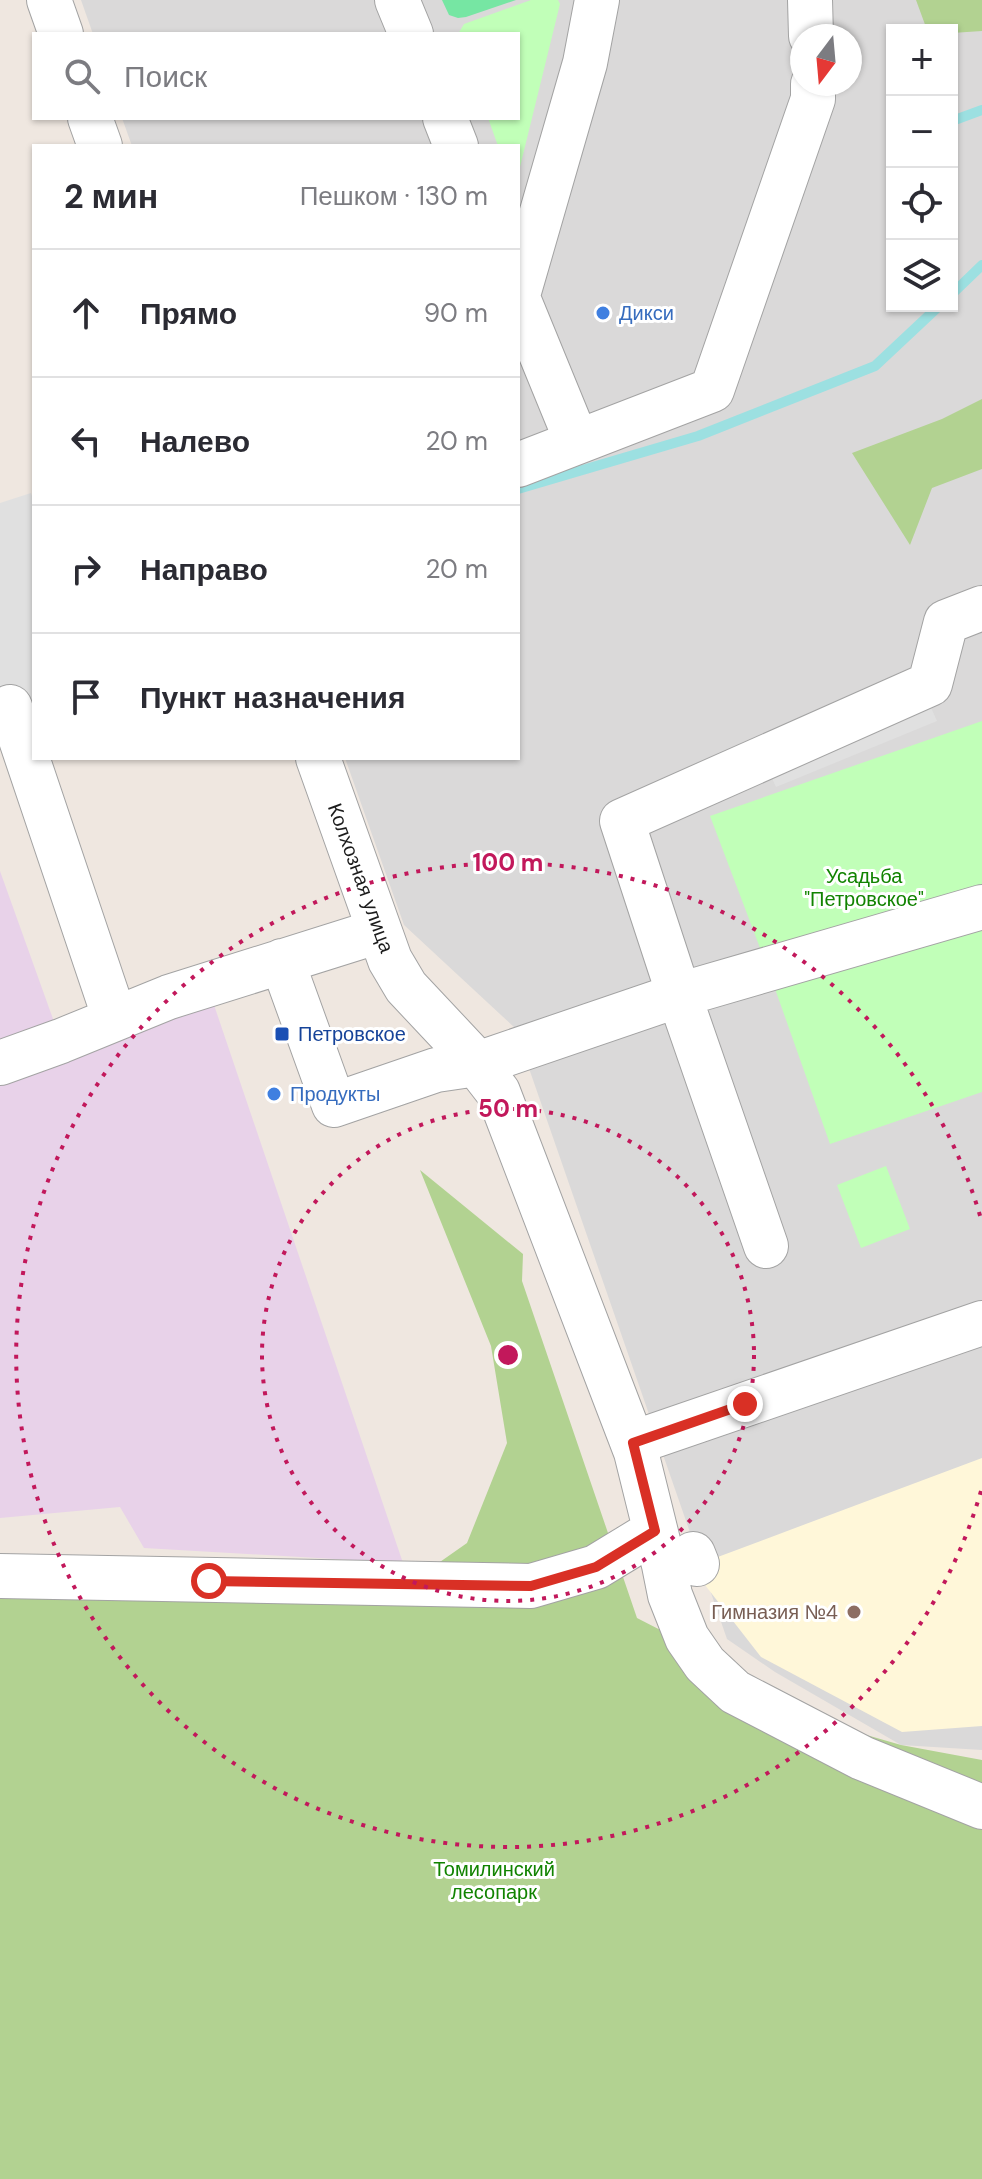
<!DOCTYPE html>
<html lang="ru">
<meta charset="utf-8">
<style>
:root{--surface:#fff;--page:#f2f2f3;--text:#2b2b33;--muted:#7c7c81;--line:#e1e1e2}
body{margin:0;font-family:"DM Sans",sans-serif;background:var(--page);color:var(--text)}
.controls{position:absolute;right:24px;top:24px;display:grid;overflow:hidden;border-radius:0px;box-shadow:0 2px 6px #0004}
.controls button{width:72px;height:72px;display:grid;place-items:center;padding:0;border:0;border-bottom:2px solid var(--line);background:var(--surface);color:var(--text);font:40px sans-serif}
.compass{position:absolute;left:790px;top:24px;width:72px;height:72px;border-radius:50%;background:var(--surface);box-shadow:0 2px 6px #0004;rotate:196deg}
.stop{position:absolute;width:24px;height:24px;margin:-18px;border:6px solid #d93025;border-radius:50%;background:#fff}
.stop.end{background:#d93025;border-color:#fff;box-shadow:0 2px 8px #0008}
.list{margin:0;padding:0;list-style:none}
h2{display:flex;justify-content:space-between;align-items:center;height:104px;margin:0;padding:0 32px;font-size:34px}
h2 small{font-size:26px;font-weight:400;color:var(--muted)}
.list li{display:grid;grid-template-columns:52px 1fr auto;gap:24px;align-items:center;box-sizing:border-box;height:128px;padding:0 32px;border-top:2px solid var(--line)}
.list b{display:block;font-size:30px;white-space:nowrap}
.list em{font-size:26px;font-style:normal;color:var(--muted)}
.icon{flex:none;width:44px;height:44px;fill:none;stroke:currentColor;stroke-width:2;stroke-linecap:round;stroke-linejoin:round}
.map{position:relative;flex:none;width:982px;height:2179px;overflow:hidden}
.search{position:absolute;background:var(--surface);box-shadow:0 2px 6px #0004;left:32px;top:32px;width:488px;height:88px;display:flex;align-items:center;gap:20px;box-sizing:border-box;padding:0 28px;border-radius:0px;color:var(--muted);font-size:30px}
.panel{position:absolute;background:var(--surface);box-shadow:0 2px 6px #0004;left:32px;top:144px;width:488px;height:616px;border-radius:0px}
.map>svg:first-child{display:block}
</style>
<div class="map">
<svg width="982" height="2179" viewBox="0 0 982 2179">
<rect width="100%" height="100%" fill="#efe7e0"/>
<path fill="#dad9d9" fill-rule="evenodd" d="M81,0H982V1750L901,1745L775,1672L727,1639L515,1028L404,925L345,758H518V146H132L122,118H518V34H93ZM892,30H952V306H892ZM802,36H850V84H802Z"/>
<path fill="#e8d2e9" d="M0,871L67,1058L212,999L403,1563L144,1548L120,1507L0,1518Z"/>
<path fill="#fff7d9" d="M982,1458V1726L902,1732L761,1657L691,1567Z"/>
<path fill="#b2d291" d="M916,0H982V31L952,33V30H927Z
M982,399V469L932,488L910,545L852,453L942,419Z
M420,1170L523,1254L522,1281L637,1618L863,1734L901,1745L982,1760V2179H0V1591L380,1604L467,1543L507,1443L491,1346Z"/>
<path fill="#c1ffb8" d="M531,0H558L560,4L518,175V146H498L488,118H518V34H458L464,24Z
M982,721V1092L830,1144L768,969L710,816Z
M886,1166L910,1229L861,1248L837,1185Z"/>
<path fill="#76e6a3" d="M442,0H516L466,17L458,18L449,15Z"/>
<path fill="#e0e0e0" d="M31,493L34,502V699L0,710V503Z
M927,699L937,721L776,787L766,765Z"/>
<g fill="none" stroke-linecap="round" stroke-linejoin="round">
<path stroke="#9ce0e1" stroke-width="10" d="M952,121L982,110
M952,294L982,265
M518,489L698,436L875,366L939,306"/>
<defs>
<path id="minor" d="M49,0L61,34
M397,0L411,34
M810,0L811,36
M90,118L100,146
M445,118L456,146
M518,295L585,63L597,0
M518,298L577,442
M518,465L712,390L813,99V84
M10,707L115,1019
M318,758L390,960L406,987L467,1052L498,1092L636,1452L664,1565L670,1595L687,1638L705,1664L735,1692L862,1758L982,1807
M282,961L334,1105L436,1070L477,1064L679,995L622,821L930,684L946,622L982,608
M0,1063L61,1041L169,997L379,931
M766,1246L679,995L982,907
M633,1443L982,1323
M693,1554L697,1564
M0,1576L531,1586L596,1567L655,1531"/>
</defs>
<use href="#minor" stroke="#a3a3a3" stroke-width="46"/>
<use href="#minor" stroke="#fff" stroke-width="44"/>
</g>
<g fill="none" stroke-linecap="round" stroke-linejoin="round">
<path stroke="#d93025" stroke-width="10" d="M209,1581L531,1586L596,1567L655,1531L633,1443L745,1404"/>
</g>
<g fill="none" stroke="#c2185b" stroke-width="4" stroke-dasharray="4 8">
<circle cx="508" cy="1355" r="246"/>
<path d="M981 1491A492 492 0 1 1 981 1219"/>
</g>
<g fill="#3f7fe0" stroke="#fff" stroke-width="3">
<circle cx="603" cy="313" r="8"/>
<circle cx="274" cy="1094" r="8"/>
</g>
<rect fill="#1a4fb4" stroke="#fff" stroke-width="3" x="274" y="1026" width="16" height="16" rx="4"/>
<circle fill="#8d6e63" stroke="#fff" stroke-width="3" cx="854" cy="1612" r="8"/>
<g text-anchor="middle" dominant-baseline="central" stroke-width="6" stroke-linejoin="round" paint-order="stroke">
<g font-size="20" fill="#366cbe" stroke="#fff" text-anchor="start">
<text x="619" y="313">Дикси</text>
<text x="290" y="1094">Продукты</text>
</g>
<g font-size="20" fill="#118301" stroke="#fff">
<text x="864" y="876">Усадьба<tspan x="864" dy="23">"Петровское"</tspan></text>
<text x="494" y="1869">Томилинский<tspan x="494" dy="23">лесопарк</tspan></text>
</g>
<g font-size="20" fill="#1c1c1c" stroke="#fff">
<text transform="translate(361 878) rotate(70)">Колхозная улица</text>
</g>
<g font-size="20" fill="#164399" stroke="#fff" text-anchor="start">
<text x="298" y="1034">Петровское</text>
</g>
<g font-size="20" fill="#785e54" stroke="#fff" text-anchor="end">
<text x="838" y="1612">Гимназия №4</text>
</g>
</g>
<circle cx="508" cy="1355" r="12" fill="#c2185b" stroke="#fff" stroke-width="4"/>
<g font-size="24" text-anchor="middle" font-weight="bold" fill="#c2185b" stroke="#fff" stroke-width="6" stroke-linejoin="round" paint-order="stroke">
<text x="508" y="871">100 m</text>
<text x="508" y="1117">50 m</text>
</g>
</svg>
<div class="controls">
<button>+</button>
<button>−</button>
<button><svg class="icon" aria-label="locate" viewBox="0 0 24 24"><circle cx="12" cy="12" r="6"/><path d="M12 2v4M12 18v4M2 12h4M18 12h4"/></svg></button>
<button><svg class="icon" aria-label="layers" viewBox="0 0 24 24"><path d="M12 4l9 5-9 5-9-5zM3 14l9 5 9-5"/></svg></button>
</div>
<svg class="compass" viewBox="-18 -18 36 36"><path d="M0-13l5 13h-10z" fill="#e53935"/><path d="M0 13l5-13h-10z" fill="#7c7c81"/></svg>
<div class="stop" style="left:209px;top:1581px"></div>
<div class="stop end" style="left:745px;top:1404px"></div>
<div class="search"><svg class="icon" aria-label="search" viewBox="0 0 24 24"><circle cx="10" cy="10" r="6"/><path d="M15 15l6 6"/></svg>Поиск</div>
<section class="panel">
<h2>2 мин<small>Пешком · 130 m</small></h2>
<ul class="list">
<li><svg class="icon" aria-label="ahead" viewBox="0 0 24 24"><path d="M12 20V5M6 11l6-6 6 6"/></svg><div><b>Прямо</b></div><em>90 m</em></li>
<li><svg class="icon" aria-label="left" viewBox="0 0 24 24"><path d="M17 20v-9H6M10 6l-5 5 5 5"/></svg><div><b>Налево</b></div><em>20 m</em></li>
<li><svg class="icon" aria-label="right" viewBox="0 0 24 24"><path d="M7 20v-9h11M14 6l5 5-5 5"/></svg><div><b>Направо</b></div><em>20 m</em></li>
<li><svg class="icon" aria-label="arrive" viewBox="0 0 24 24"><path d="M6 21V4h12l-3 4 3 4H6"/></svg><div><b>Пункт назначения</b></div></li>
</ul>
</section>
</div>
